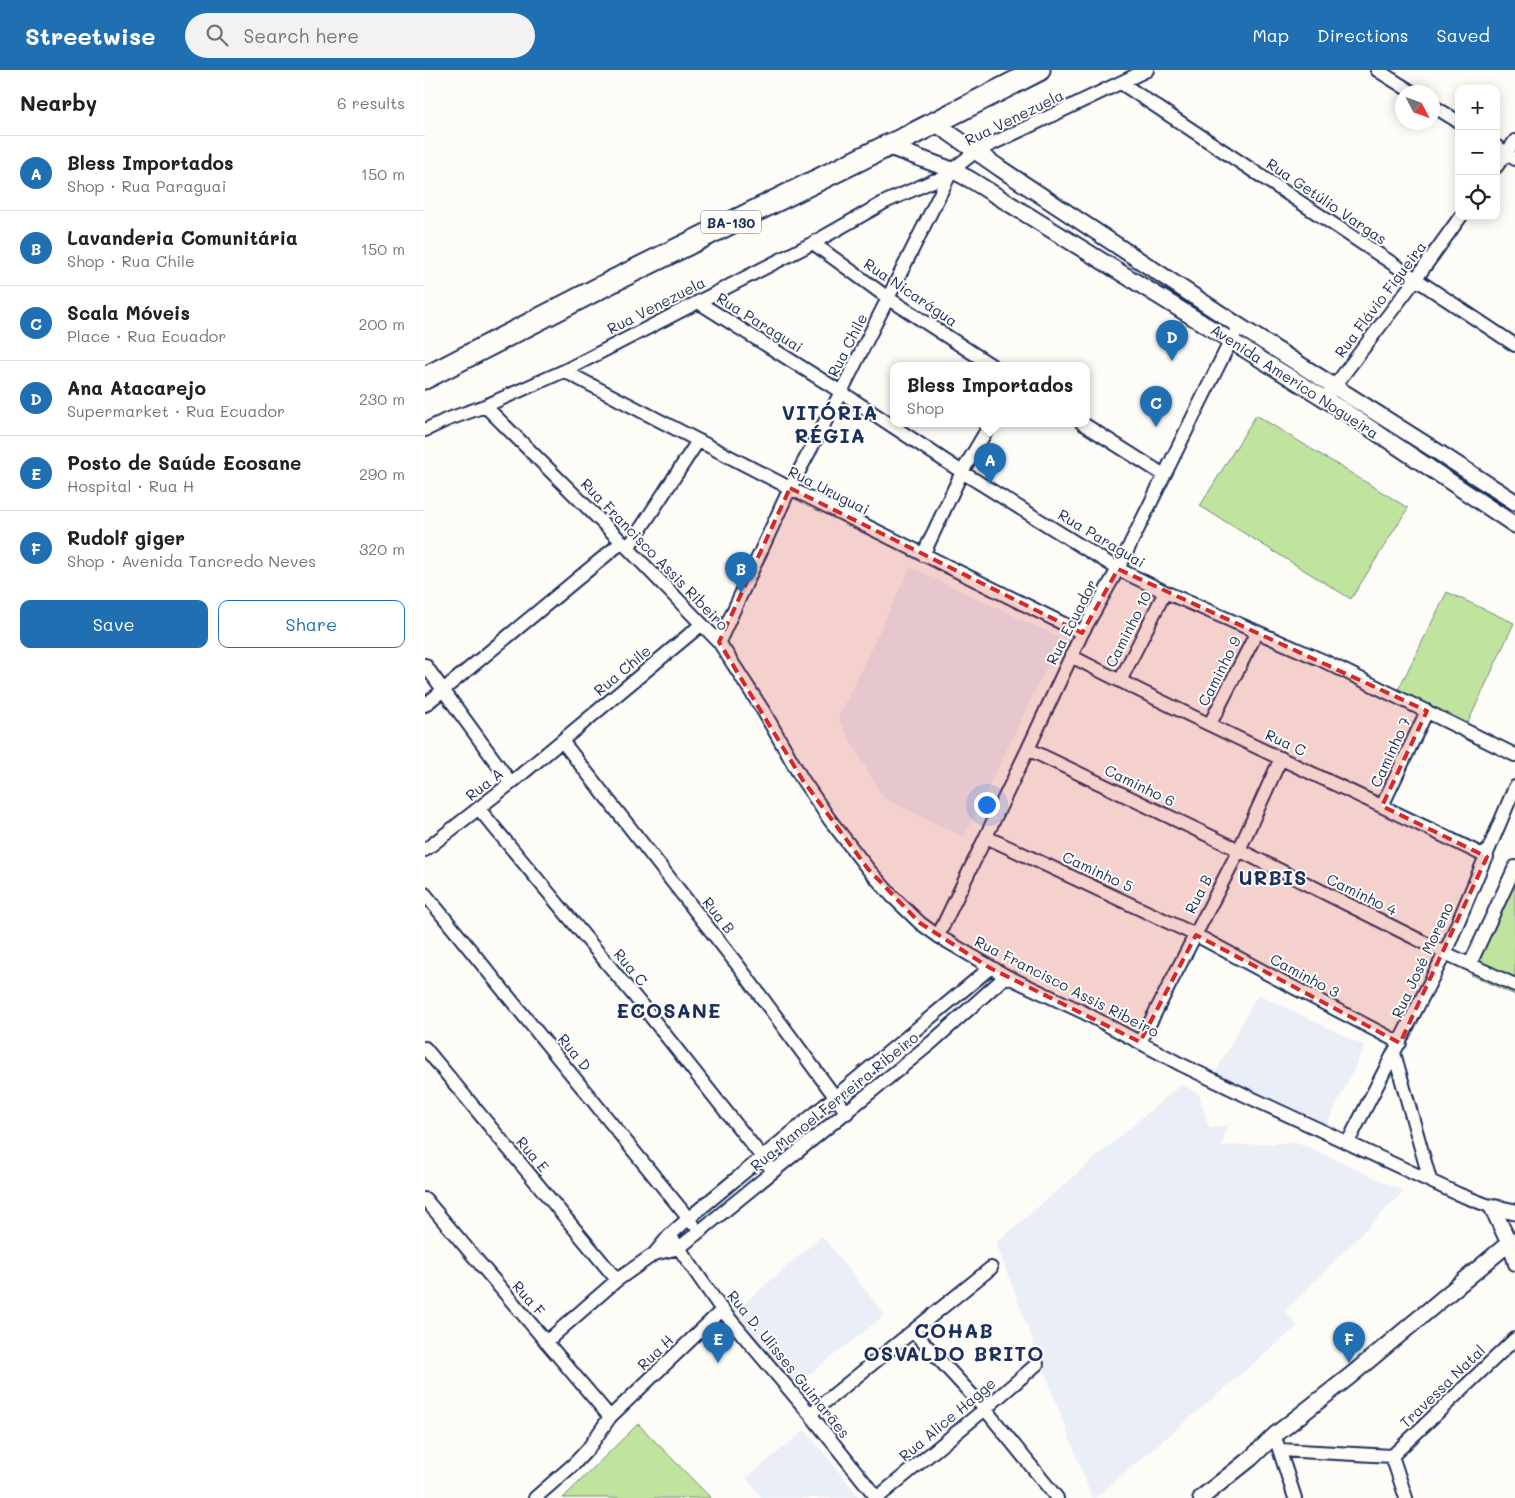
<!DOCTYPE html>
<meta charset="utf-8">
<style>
:root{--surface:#fff;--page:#f2f2f2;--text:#202124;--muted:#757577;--line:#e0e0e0;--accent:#1f6fb2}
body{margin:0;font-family:Mali,sans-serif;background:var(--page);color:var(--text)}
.controls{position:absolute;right:15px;top:15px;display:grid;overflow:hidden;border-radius:10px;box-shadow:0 2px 12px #0003}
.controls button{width:45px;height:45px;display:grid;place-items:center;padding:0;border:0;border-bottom:1px solid var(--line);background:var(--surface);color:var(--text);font:25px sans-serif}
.compass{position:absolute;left:970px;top:15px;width:45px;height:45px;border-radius:50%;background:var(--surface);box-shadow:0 2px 12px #0003;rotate:131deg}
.you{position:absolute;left:561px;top:734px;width:18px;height:18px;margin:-12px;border:4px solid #fff;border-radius:50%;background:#1a73e8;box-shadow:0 0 0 8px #1a73e833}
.badge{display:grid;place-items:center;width:32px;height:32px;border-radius:50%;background:var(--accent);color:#fff;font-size:16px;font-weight:700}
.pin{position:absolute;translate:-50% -41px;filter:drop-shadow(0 1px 2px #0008)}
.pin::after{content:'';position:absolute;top:26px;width:18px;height:15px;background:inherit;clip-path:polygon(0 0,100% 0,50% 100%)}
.popup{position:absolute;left:465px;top:292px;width:200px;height:65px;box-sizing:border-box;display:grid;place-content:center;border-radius:10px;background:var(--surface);filter:drop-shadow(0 1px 4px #0005);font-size:16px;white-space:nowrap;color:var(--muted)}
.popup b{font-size:19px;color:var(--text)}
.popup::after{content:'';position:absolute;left:50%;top:100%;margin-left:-10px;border:10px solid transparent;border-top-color:var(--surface)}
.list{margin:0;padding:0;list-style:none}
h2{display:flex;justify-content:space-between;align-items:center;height:65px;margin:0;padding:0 20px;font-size:21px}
h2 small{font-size:16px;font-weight:400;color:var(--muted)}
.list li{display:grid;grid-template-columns:32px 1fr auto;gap:15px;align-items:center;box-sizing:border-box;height:75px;padding:0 20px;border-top:1px solid var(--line)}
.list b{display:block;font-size:19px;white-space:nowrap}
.list p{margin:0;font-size:16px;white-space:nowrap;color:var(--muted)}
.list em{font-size:16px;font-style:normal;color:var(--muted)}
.actions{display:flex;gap:10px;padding:15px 20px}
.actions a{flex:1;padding:11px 0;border:1px solid var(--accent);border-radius:10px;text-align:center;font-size:18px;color:var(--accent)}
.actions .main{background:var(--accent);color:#fff}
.icon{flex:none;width:28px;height:28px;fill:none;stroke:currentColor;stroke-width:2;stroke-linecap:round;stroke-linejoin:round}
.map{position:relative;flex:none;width:1090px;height:1428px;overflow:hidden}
header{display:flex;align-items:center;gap:30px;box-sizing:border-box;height:70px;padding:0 25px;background:var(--accent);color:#fff}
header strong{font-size:24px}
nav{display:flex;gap:28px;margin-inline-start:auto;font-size:18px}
.search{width:350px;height:45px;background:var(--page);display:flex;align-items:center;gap:12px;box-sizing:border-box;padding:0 18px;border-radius:28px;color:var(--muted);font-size:19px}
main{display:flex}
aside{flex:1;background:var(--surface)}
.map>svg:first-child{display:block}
</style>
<header>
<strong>Streetwise</strong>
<div class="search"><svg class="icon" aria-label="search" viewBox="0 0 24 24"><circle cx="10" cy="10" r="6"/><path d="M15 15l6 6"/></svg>Search here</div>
<nav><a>Map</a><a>Directions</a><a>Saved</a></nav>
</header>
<main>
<aside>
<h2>Nearby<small>6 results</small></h2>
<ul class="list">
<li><span class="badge">A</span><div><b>Bless Importados</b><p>Shop · Rua Paraguai</p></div><em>150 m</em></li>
<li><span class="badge">B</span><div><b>Lavanderia Comunitária</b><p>Shop · Rua Chile</p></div><em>150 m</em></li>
<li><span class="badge">C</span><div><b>Scala Móveis</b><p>Place · Rua Ecuador</p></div><em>200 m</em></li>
<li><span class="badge">D</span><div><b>Ana Atacarejo</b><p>Supermarket · Rua Ecuador</p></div><em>230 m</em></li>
<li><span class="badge">E</span><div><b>Posto de Saúde Ecosane</b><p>Hospital · Rua H</p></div><em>290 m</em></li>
<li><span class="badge">F</span><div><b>Rudolf giger</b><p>Shop · Avenida Tancredo Neves</p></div><em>320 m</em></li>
</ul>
<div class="actions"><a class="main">Save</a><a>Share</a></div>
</aside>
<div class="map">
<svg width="1090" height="1428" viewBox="0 0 1090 1428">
<rect width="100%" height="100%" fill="#fdfcf7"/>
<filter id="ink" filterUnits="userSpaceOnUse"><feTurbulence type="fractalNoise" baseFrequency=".02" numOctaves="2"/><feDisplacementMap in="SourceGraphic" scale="10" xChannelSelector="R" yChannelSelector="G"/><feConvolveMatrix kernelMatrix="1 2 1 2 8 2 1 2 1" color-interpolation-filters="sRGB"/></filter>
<g filter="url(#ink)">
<path fill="#eaeff7" d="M485,497L634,567L629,582L539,767L458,728L413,648Z
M833,924L940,976L901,1057L789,1005Z
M756,1014L774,1024L784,1058L802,1055L797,1076L872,1072L979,1121L860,1241L873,1256L670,1428H667L571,1173Z
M397,1166L460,1245L366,1319L308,1243Z
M380,1360L435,1428H337L321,1408Z"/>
<path fill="#c0e49e" stroke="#6e8a7e" d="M831,345L983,438L926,529L775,436Z
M1022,522L1089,553L1040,659L971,624Z
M1090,805V925L1046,905Z
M213,1354L286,1428H138Z"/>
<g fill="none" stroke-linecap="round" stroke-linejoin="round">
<defs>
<path id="minor" d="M952,0L987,22
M696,13L1090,275
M1008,36L1034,52
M1071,76L1090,89
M1071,97L1090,71
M388,173L463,228L566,295
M273,232L416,322L537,402L693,499L740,522L899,591L1090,685
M139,301L365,418L657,563
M899,330L990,210L1036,146
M60,336L197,472L294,572L339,642L377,709L405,750L443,799L467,826L495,853L513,866L581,906L658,942L755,994L824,1027L1033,1124L1067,1137
M657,353L739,405
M0,360L21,350L60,336L139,301L388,173L460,132L508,111L523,108
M203,478L273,371
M498,485L537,402L566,353
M294,572L365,418L416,322L527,100L550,82L722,0
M646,586C783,657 924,719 1062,787
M0,595L86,713
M695,611L740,522
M0,635L197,472
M785,654L832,562
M137,671L315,898L422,1043
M603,679L814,780L1020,883L1090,915
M957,736L1002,641
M54,739L215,933L348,1101
M561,767L771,865L845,905L975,973
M0,780L86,713L277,554
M0,824L268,1154
M513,866L603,679L657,563L693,499L806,270L814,256
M1045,894L1090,797
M715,972L814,780L856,688
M0,978L192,1210
M969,983L1005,1110
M923,1072L1020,883L1090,717
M0,1129L185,1347
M249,1171L297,1240L385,1344L452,1428
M1084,1173L1090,1194
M229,1184L254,1178L506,973L581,906
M488,1261L560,1339L632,1428
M121,1272L192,1210L229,1184L244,1166L264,1148L565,898
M385,1344L566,1198
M852,1373L870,1428
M855,1380L967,1386L1090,1269
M967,1386L981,1428
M110,1428L149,1394L163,1379L185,1347L297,1240
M452,1428L560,1339L612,1294"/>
<path id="tertiary" d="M510,53L576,99L814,256L1016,384L1090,432
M462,76L527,100L546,110L921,342L1090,455
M1067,1137L1084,1173
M1067,1137L1090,1142
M776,1428L826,1388L850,1365L925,1306L1084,1173L1090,1170"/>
<path id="trunk" d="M0,308L190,210L462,76L474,71L614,0"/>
</defs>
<use href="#minor" stroke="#1b2f5e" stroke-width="16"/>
<use href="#tertiary" stroke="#1b2f5e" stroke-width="19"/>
<use href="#trunk" stroke="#1b2f5e" stroke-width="25"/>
<use href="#minor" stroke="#fdfcf7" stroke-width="12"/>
<use href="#tertiary" stroke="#fdfcf7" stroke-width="15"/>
<use href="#trunk" stroke="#fdfcf7" stroke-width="21"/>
</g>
</g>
<path fill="#d62828" fill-opacity="0.2" stroke="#d62828" stroke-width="4" stroke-dasharray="10 6" stroke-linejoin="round" d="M365,418L657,563L693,499L1002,641L957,736L1062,787L975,973L771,865L715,972L565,898L495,853L443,799L377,709L294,572Z"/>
<g text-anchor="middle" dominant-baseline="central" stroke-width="4" stroke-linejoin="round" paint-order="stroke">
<rect fill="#fdfcf7" stroke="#5f6c8c" stroke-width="1" x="276" y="140.5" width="60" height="23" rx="4"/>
<g font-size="14" font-weight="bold" fill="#1b2f5e">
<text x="306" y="152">BA-130</text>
</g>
<g font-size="15" fill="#1b2f5e" stroke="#fdfcf7">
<text transform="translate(589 47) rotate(-26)">Rua Venezuela</text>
<text transform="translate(902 131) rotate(34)">Rua Getúlio Vargas</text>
<text transform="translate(486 222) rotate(34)">Rua Nicarágua</text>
<text transform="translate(955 229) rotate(-53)">Rua Flávio Figueira</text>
<text transform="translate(231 235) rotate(-27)">Rua Venezuela</text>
<text transform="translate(335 252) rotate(32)">Rua Paraguai</text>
<text transform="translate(422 275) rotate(-63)">Rua Chile</text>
<text transform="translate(870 311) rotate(33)">Avenida Americo Nogueira</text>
<text transform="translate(404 420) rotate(27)">Rua Uruguai</text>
<text transform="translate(677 468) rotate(31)">Rua Paraguai</text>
<text transform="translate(230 484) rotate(46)">Rua Francisco Assis Ribeiro</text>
<text transform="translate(646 552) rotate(-63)">Rua Ecuador</text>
<text transform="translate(703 559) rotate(-63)">Caminho 10</text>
<text transform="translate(197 600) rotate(-40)">Rua Chile</text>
<text transform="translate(794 601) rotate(-63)">Caminho 9</text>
<text transform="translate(861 672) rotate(25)">Rua C</text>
<text transform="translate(965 682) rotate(-65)">Caminho 7</text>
<text transform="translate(59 714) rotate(-38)">Rua A</text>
<text transform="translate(715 715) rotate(26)">Caminho 6</text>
<text transform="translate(673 801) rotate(25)">Caminho 5</text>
<text transform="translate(773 824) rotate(-63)">Rua B</text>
<text transform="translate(937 824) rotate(26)">Caminho 4</text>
<text transform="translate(294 845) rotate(52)">Rua B</text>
<text transform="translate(997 890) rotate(-65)">Rua José Moreno</text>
<text transform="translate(206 897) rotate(50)">Rua C</text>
<text transform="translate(880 905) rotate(28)">Caminho 3</text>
<text transform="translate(642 916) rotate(27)">Rua Francisco Assis Ribeiro</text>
<text transform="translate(150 982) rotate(51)">Rua D</text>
<text transform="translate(409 1031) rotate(-39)">Rua Manoel Ferreira Ribeiro</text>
<text transform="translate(108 1084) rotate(50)">Rua E</text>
<text transform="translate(104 1228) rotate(49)">Rua F</text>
<text transform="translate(230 1282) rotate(-44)">Rua H</text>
<text transform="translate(364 1294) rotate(51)">Rua D. Ulisses Guimarães</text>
<text transform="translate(1017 1316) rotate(-44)">Travessa Natal</text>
<text transform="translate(522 1349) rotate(-40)">Rua Alice Hagge</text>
</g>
<g font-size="20" font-weight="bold" letter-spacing="1" fill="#1b2f5e" stroke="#fdfcf7">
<text x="405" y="342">VITÓRIA<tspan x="405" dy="23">RÉGIA</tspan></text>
<text x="848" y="807">URBIS</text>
<text x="244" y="940">ECOSANE</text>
<text x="529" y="1260">COHAB<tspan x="529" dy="23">OSVALDO BRITO</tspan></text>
</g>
</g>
</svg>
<div class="controls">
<button>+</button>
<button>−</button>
<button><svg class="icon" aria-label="locate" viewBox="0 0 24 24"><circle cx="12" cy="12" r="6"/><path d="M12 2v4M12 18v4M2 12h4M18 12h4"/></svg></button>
</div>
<svg class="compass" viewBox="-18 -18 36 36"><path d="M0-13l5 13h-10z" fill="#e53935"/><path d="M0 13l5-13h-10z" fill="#757577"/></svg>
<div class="you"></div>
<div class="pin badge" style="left:565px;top:414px">A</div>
<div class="popup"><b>Bless Importados</b>Shop</div>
<div class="pin badge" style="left:316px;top:523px">B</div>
<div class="pin badge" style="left:731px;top:357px">C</div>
<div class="pin badge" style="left:747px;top:291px">D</div>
<div class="pin badge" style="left:293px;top:1293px">E</div>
<div class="pin badge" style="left:924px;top:1293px">F</div>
</div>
</main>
